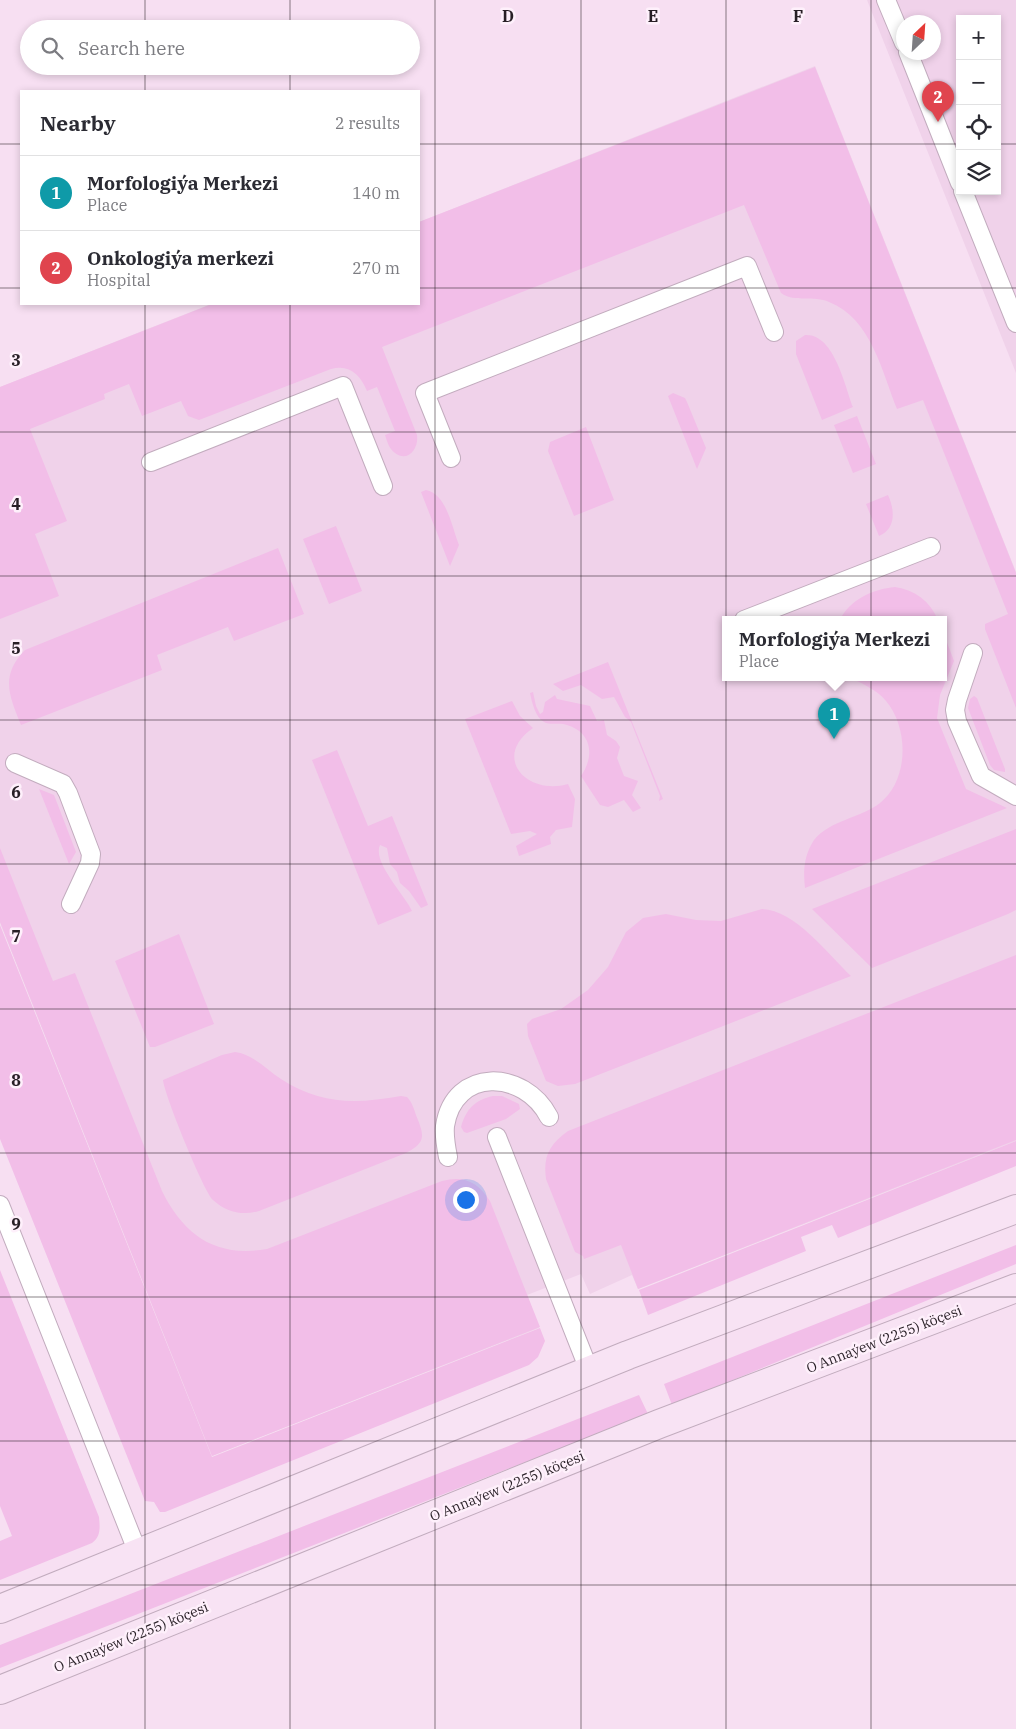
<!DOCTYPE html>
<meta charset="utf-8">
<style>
:root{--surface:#fff;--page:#f7f7f7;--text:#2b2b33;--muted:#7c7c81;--line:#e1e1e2;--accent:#4c6008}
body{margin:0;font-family:"IBM Plex Serif",serif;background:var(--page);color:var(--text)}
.controls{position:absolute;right:15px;top:15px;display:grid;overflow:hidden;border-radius:0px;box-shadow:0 2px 8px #0003}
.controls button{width:45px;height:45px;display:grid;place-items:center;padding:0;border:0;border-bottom:1px solid var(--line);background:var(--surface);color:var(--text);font:25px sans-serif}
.compass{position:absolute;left:896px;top:15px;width:45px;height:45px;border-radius:50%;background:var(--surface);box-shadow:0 2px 8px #0003;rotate:25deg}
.you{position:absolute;left:465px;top:1199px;width:18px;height:18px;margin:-12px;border:4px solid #fff;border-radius:50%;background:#1a73e8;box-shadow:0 0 0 8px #1a73e833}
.badge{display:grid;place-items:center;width:32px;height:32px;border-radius:50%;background:var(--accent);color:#fff;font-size:16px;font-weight:700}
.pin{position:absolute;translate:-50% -41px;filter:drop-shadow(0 1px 2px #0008)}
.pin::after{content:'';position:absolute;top:26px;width:18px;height:15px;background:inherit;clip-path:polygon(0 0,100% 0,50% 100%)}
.popup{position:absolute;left:722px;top:616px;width:225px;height:65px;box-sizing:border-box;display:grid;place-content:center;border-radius:0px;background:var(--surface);filter:drop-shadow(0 1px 4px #0005);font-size:16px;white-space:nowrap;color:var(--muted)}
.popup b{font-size:19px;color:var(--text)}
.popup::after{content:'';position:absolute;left:50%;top:100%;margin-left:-10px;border:10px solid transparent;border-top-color:var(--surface)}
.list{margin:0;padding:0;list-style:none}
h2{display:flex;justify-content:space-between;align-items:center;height:65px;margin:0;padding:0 20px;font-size:21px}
h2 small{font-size:16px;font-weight:400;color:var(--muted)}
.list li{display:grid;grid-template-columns:32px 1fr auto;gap:15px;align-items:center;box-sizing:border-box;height:75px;padding:0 20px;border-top:1px solid var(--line)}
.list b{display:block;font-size:19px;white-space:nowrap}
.list p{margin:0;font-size:16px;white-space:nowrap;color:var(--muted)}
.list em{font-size:16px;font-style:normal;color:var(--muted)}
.icon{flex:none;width:28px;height:28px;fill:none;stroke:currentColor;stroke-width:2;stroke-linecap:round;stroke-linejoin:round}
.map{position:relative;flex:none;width:1016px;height:1729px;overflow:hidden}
.search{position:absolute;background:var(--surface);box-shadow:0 2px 8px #0003;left:20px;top:20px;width:400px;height:55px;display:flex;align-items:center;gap:12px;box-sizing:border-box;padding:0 18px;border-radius:28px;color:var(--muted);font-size:19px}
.panel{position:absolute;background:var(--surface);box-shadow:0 2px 8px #0003;left:20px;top:90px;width:400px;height:215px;border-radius:0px}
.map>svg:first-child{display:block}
</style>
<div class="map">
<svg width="1016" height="1729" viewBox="0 0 1016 1729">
<rect width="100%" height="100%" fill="#f7dff2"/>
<path fill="#f0d2ea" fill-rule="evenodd" d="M867,0H1016V373ZM960,19H997V191H960ZM904,22H934V52H904Z
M815,66L1016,572V1141L638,1289L632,1275L590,1294L581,1274L527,1295L539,1328L212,1456L0,923V387L211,304H419V222ZM725,620H943V678H725Z"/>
<path fill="#f2bee8" d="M815,67L1016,573V708L985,629V624L1008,614L923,400L897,409C882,372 871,318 829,302C814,295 795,303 781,293L744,205L382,347L417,435C419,448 408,463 395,453C389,449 387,441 385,435L395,431L377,387L367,391C360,374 349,364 331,369L199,420L188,416L181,401L142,416L129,384L104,394L105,399L30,429L67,521L35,534L59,596L0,619V387L212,304H419V222Z
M805,335C834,333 845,386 853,407L822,420L796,354V341Z
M673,393L685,398L687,402L706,448L697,469L668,396Z
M857,416L876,464L853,473L834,425Z
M586,427L614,500L574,516L548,451L550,442Z
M426,490C447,494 452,528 459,545L450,566L421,492Z
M888,495C895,510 896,529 879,536L866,504Z
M336,526L362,591L329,604L303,539Z
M278,548L304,614L234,641L228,627L157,655L162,670L21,725C9,695 0,676 25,650Z
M895,587C915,590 930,601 938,620H840C849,600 873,589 895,587Z
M943,632L954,661L940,695L937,718L966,789L1007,808L805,888C803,871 804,855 814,840C830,820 861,818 880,803C909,780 909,728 886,701C877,690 863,684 851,678H943Z
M608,662L663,799L659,801L660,796L631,722L625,717L614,697L602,699L581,685L563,691L553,684Z
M533,692L536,706L540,714L543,712L545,702L555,695L557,699L590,706L597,721L604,720L607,735L616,741L620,747L617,758L624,776L638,781L632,795L641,808L633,812L624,800L608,807L600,805L581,776C596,754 591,730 563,724C557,723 549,725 544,722C535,717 532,702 530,693Z
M974,696L977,698L1005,769V772L994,770L990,765L968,708L970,699Z
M512,701L520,716L533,728C491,757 527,796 568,784L575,799L572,827L556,830L550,837L551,844L519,856L516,846L537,834L530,831L511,834L465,719Z
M337,750L368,826L392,816L428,905L421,908L409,891L400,883L397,872L390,864L387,848L380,845C372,862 405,895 412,911L378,925L312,760Z
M39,789L54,795L76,852L69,864Z
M1016,829V910L1008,914L872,968L812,909Z
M0,848L53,981L75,973L162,1191C184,1235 215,1258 267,1249L442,1181C464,1175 478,1182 490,1201L540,1327L212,1456L0,922Z
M762,909C795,910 828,954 851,976L575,1084L558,1086L546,1081L528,1036L527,1024L532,1019L561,1009L588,990L608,967L626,932L643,918L666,914L696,920L721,921Z
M0,925L212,1457L540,1328L545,1341L538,1357L529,1365L165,1512H160L154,1502L145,1501L0,1139Z
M179,934L214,1024L155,1047H150L115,961Z
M1016,955V1140L638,1289L621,1245L584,1259L583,1256L575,1252L546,1179C543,1156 549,1145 568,1131Z
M235,1052C253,1054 267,1070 281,1079C321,1105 356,1104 401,1096L407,1097C412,1102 414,1109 416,1115C424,1135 427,1142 406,1153L259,1211C242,1216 226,1212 213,1200C204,1192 164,1094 163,1080L222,1055Z
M493,1096H502L519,1104L520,1109L506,1119L467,1133L464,1132L461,1127C466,1109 475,1100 493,1096Z
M1016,1141V1166L838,1238L832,1225L801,1237L806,1251L648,1315L639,1290Z
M1016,1245V1264L672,1405L664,1384Z
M0,1270L99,1517C100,1527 101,1537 92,1543L0,1580V1541L12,1536L0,1506Z
M639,1395L648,1414L0,1668V1645Z"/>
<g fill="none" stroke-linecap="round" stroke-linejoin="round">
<defs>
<path id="lane" d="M886,0L904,43
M908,52L960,183
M963,191L1016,323
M451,458L425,393L747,266L774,332
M151,462L343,386L383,486
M744,620L931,547
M973,653L957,700L955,710L957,721L981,776L1016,796
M15,763L63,784L68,793L91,854L90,863L71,904
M497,1137L589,1370
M448,1157C446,1147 444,1136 445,1126C454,1067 524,1069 549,1117
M0,1205L138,1553"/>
<path id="secondary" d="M0,1609L628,1355L1016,1209
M0,1690L659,1424L1016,1288"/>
</defs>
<use href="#lane" stroke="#c2acbe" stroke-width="20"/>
<use href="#secondary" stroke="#c2acbe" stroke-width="30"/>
<use href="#lane" stroke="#fff" stroke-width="18"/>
<use href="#secondary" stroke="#f8e3f4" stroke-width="28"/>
</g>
<path fill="none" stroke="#281f26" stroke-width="1" stroke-opacity="0.55" d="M145,0V29M290,0V29M435,0V1729M581,0V1729M726,0V1729M871,0V1729M145,66V91M290,66V91M0,144H21M419,144H960M997,144H1016M0,288H21M419,288H1016M145,304V1729M290,304V1729M0,432H1016M0,576H1016M0,720H1016M0,864H1016M0,1009H1016M0,1153H1016M0,1297H1016M0,1441H1016M0,1585H1016"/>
<g text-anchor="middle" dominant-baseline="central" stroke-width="5" stroke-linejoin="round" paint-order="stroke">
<g font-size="14" fill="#281f26" stroke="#fef0fb">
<text transform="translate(884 1339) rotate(-21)">O Annaýew (2255) köçesi</text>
<text transform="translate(507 1486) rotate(-22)">O Annaýew (2255) köçesi</text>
<text transform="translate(131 1637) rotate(-22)">O Annaýew (2255) köçesi</text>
</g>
</g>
<g font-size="16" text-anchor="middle" font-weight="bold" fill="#281f26" stroke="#fef0fb" stroke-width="5" stroke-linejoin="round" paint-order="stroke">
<text x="508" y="22">D</text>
<text x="653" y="22">E</text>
<text x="798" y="22">F</text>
<text x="16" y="366">3</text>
<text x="16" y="510">4</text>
<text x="16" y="654">5</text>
<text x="16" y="798">6</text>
<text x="16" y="942">7</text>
<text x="16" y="1086">8</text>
<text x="16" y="1230">9</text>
</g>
</svg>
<div class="controls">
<button>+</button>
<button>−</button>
<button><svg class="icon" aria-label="locate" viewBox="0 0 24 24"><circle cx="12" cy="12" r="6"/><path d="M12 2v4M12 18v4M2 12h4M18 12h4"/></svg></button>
<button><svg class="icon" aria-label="layers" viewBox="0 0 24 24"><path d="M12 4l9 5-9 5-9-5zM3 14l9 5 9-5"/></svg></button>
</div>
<svg class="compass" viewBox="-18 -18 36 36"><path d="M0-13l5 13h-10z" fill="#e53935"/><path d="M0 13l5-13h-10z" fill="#7c7c81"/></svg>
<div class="you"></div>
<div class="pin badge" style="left:834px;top:739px;background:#0f9aa8">1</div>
<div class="popup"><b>Morfologiýa Merkezi</b>Place</div>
<div class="pin badge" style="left:938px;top:122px;background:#e0444e">2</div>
<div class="search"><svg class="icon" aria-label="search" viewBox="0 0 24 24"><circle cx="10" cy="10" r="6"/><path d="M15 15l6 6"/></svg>Search here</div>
<section class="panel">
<h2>Nearby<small>2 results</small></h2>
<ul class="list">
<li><span class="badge" style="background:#0f9aa8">1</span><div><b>Morfologiýa Merkezi</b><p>Place</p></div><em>140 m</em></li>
<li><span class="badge" style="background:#e0444e">2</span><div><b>Onkologiýa merkezi</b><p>Hospital</p></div><em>270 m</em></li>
</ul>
</section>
</div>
